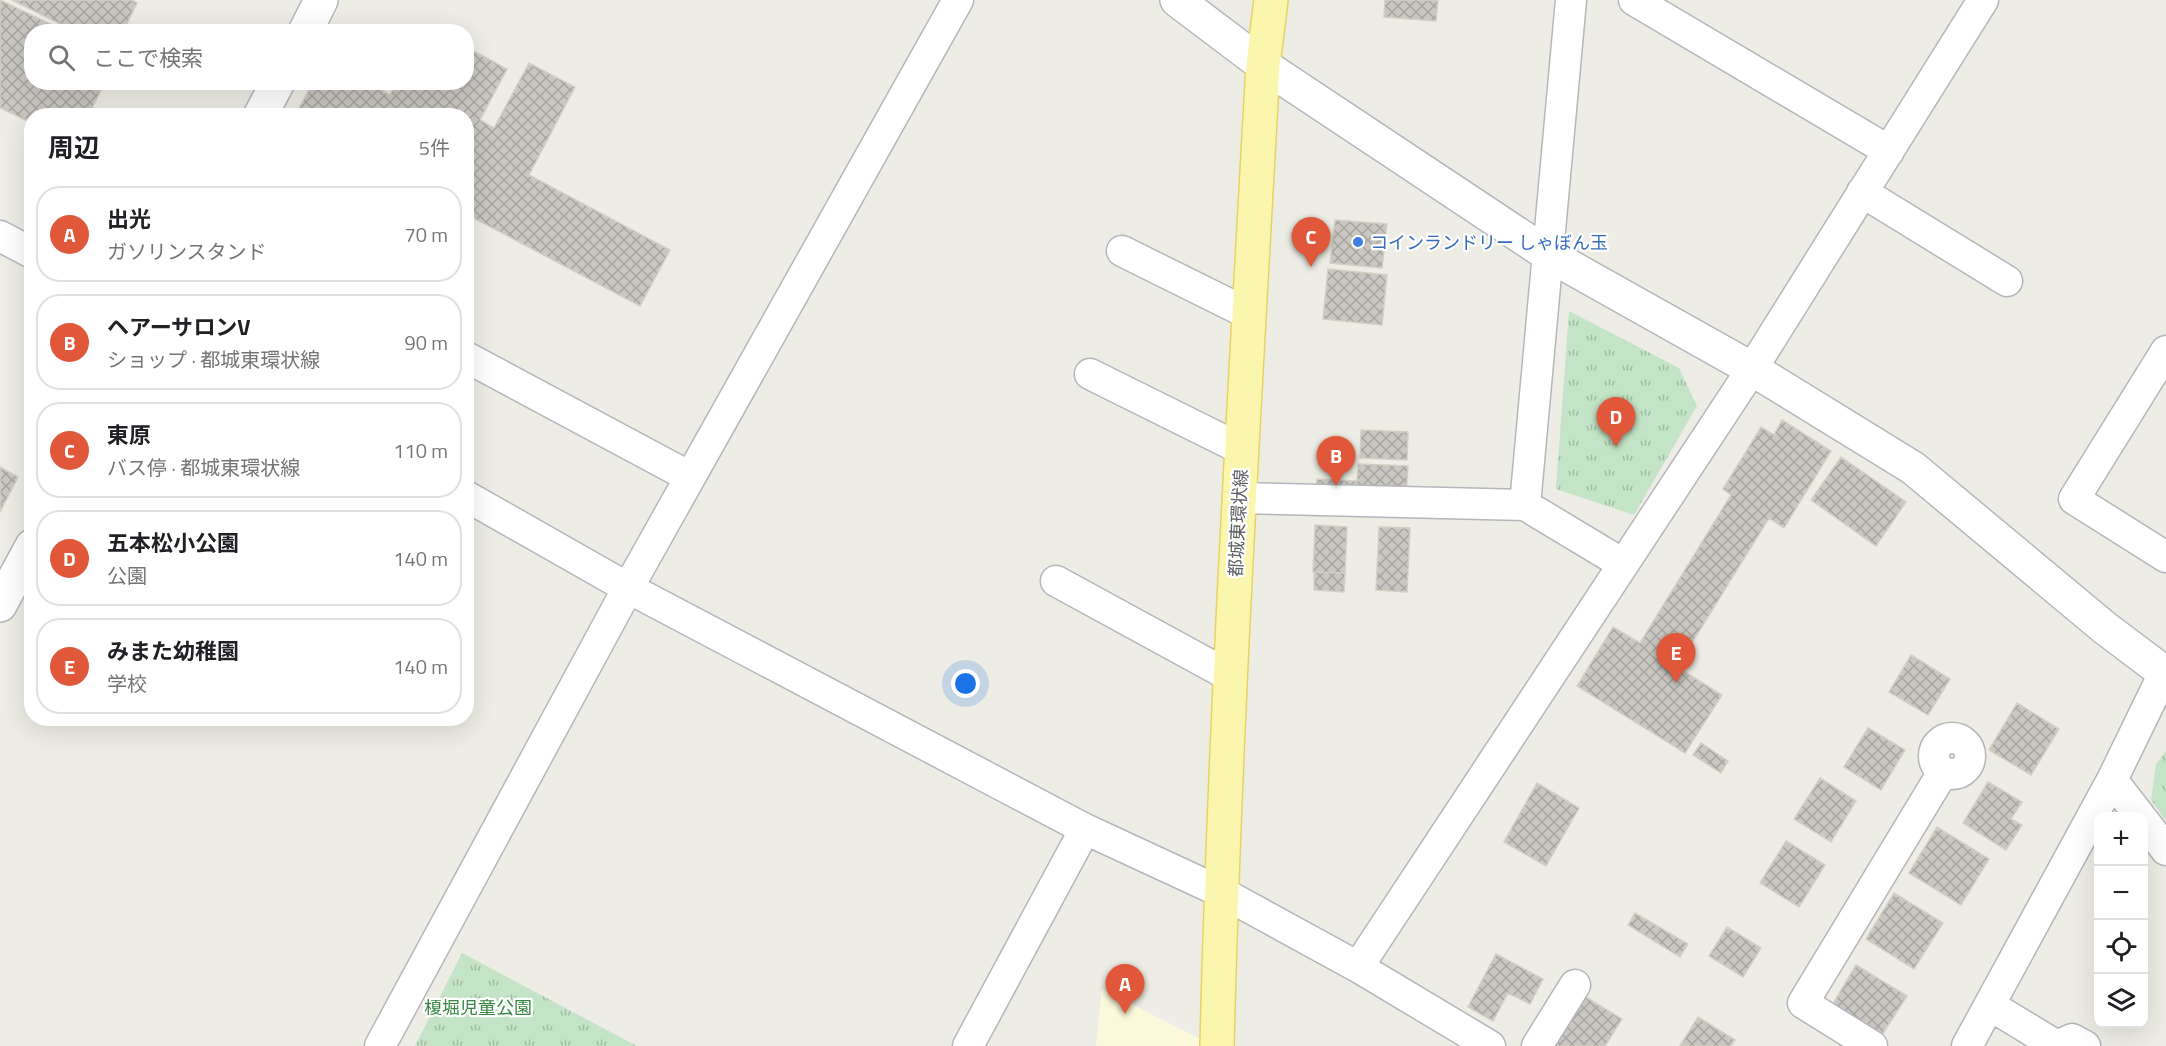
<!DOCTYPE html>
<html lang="ja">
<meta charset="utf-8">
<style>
:root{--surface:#fff;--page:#f2f2f2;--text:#202124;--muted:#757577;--line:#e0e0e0;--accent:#e05739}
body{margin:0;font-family:"Titillium Web","Noto Sans JP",sans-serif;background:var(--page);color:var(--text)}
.controls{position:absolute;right:18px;bottom:18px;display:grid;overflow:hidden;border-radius:12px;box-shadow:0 6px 24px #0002}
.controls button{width:54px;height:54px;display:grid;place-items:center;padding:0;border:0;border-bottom:2px solid var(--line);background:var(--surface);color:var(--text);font:30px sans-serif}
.you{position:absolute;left:966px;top:684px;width:21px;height:21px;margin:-15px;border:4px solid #fff;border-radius:50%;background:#1a73e8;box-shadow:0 0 0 9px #1a73e833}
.badge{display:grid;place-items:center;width:39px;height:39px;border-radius:50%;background:var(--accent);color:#fff;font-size:20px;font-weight:700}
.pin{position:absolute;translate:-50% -50px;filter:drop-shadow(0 2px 3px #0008)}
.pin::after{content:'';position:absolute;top:32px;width:21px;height:18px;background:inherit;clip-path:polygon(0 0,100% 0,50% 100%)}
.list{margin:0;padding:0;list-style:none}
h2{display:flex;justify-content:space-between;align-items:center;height:78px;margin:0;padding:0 24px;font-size:26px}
h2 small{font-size:20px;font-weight:400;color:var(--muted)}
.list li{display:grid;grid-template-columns:39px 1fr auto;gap:18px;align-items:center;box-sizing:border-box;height:96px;margin:0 12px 12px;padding:0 12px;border:2px solid var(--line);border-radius:24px}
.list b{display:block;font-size:22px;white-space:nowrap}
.list p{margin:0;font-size:20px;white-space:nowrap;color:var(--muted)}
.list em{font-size:20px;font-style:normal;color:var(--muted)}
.icon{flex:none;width:33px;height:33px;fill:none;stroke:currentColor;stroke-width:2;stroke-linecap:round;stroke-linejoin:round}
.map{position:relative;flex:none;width:2166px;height:1046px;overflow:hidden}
.search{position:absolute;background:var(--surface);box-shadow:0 6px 24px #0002;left:24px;top:24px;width:450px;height:66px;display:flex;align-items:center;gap:15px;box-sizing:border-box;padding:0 21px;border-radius:24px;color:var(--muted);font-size:22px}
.panel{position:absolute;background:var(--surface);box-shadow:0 6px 24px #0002;left:24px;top:108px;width:450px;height:618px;border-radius:24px}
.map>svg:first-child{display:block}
</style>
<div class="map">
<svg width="2166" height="1046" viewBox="0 0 2166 1046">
<defs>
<pattern id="park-tufts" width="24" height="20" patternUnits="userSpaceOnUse" patternTransform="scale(1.5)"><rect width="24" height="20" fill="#c3e4c6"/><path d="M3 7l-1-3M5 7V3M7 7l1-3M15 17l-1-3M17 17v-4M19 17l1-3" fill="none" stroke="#a2bca4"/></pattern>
<pattern id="building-cross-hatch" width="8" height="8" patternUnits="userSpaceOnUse" patternTransform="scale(1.5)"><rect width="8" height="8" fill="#cac7c2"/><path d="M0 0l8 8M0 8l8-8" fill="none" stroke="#a7a5a1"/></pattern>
</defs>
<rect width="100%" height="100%" fill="#eeede5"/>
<path fill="#fcf8dc" d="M1102,989L1200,1039L1199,1046H1096Z"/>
<path fill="url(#park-tufts)" d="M1569,311L1679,368L1697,406L1634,515L1556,489Z
M2166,751V820L2151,800L2156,764Z
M462,953L637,1046H415Z"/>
<path fill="url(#building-cross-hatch)" stroke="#d3cfc3" stroke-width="1.5" d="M0,0L67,32H32V82H105L88,116H32V123L0,108Z
M12,0H132L137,3L123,32H76Z
M1385,0H1438L1436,21L1384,17Z
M466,47L507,69L480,120L494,128L529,63L575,87L529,175L670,250L640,306L466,214V116H295L313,82H367L390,95L395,85L390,82H466Z
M1335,220L1387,224L1382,268L1330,263Z
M1328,269L1387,275L1382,325L1323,319Z
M1782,420L1831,451L1784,528L1769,518L1677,667L1722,695L1685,753L1577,686L1613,627L1640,643L1731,495L1723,489L1761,427L1774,435Z
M1361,430L1408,432L1407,460L1360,458Z
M1841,457L1906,502L1876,546L1811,500Z
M1358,464L1408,466L1406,497L1316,493L1317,479L1357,481Z
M0,467L18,477L0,512Z
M1315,525L1347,527L1345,573L1313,572Z
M1379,527L1410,528L1407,592L1376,590Z
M1314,572L1345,573L1344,592L1314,590Z
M1911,655L1950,679L1928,715L1889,692Z
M2017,703L2059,729L2031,775L1989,750Z
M1868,728L1905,750L1881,790L1844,767Z
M1701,743L1728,761L1721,773L1693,755Z
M1820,778L1856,801L1831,842L1794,819Z
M1988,782L2022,802L2011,819L2022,825L2006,850L1963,823Z
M1537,783L1579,808L1546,866L1504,842Z
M1937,827L1989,859L1961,905L1909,873Z
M1786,841L1825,865L1799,907L1760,883Z
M1894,893L1943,923L1914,969L1866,939Z
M1635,913L1688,944L1680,957L1628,925Z
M1727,927L1761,948L1743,977L1709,956Z
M1496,954L1543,979L1530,1004L1508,993L1493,1021L1468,1007Z
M1856,965L1907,996L1880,1038L1831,1007Z
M1584,996L1622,1019L1605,1046H1554Z
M1698,1017L1735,1040L1731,1046H1680Z"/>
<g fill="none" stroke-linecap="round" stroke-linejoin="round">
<defs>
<path id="minor" d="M1571,0L1525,505L1623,564
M1634,0L1889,151
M1862,192L2007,281
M0,236L32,253
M1122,251L1249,314
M2166,351L2074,499L2166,557
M466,357L690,477
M1090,374L1241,449
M466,496L628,588L1085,829L1221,892L1358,967L1490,1046
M1238,498L1525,505
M1056,581L1230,676
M1934 756a18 18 0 1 1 36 0a18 18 0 1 1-36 0Z
M2112,780L2140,816
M2144,821L2166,850
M1358,967L1752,369L1983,0
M1991,1006L2057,1046
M380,1046L628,588L958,0
M968,1046L1085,829
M1537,1046L1575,985
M1872,1046L1803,1003L1943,772
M1967,1046L2112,780L2166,669
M2057,1046L2072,1039L2085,1046"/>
<path id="tertiary" d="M1177,0L1263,65L1549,255L1752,369L1913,468L2105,628L2166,674
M305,32L321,0
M260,116L278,82
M0,605L32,546"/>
<path id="primary" d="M1217,1046C1225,719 1245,392 1263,65L1271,0"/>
</defs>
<use href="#minor" stroke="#b5b6bb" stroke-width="33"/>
<use href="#tertiary" stroke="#b5b6bb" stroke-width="36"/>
<use href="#primary" stroke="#ead262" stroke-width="36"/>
<use href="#minor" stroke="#fff" stroke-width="30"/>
<use href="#tertiary" stroke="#fff" stroke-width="33"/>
<use href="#primary" stroke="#fbf6ad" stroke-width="33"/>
</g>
<circle fill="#3f7fe0" stroke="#fff" stroke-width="2" cx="1358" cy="242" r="6"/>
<g text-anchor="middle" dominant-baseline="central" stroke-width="4.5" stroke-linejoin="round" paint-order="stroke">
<g font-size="18" fill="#366cbe" stroke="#fff" text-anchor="start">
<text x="1370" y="242">コインランドリー しゃぼん玉</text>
</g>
<g font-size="18" fill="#5d5f64" stroke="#fff">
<text transform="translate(1238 523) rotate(-87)">都城東環状線</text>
</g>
<g font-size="18" fill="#3a8546" stroke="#fff">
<text x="478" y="1007">榎堀児童公園</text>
</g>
</g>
</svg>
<div class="controls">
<button>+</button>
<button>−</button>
<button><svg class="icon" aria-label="locate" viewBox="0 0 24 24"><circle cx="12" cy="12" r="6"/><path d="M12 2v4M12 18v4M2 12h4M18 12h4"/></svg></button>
<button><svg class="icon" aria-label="layers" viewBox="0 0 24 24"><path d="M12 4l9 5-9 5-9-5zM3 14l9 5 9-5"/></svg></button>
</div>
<div class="you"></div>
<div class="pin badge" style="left:1125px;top:1014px">A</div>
<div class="pin badge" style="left:1336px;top:486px">B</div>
<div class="pin badge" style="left:1311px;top:267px">C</div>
<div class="pin badge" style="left:1616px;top:447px">D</div>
<div class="pin badge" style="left:1676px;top:683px">E</div>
<div class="search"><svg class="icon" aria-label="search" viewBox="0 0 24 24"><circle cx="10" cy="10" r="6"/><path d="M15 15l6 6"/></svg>ここで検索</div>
<section class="panel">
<h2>周辺<small>5件</small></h2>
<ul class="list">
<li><span class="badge">A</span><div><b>出光</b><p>ガソリンスタンド</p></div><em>70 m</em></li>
<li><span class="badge">B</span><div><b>ヘアーサロンV</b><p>ショップ · 都城東環状線</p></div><em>90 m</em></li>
<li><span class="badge">C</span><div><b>東原</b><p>バス停 · 都城東環状線</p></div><em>110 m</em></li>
<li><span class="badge">D</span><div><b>五本松小公園</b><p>公園</p></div><em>140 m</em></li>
<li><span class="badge">E</span><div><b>みまた幼稚園</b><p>学校</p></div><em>140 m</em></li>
</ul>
</section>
</div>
